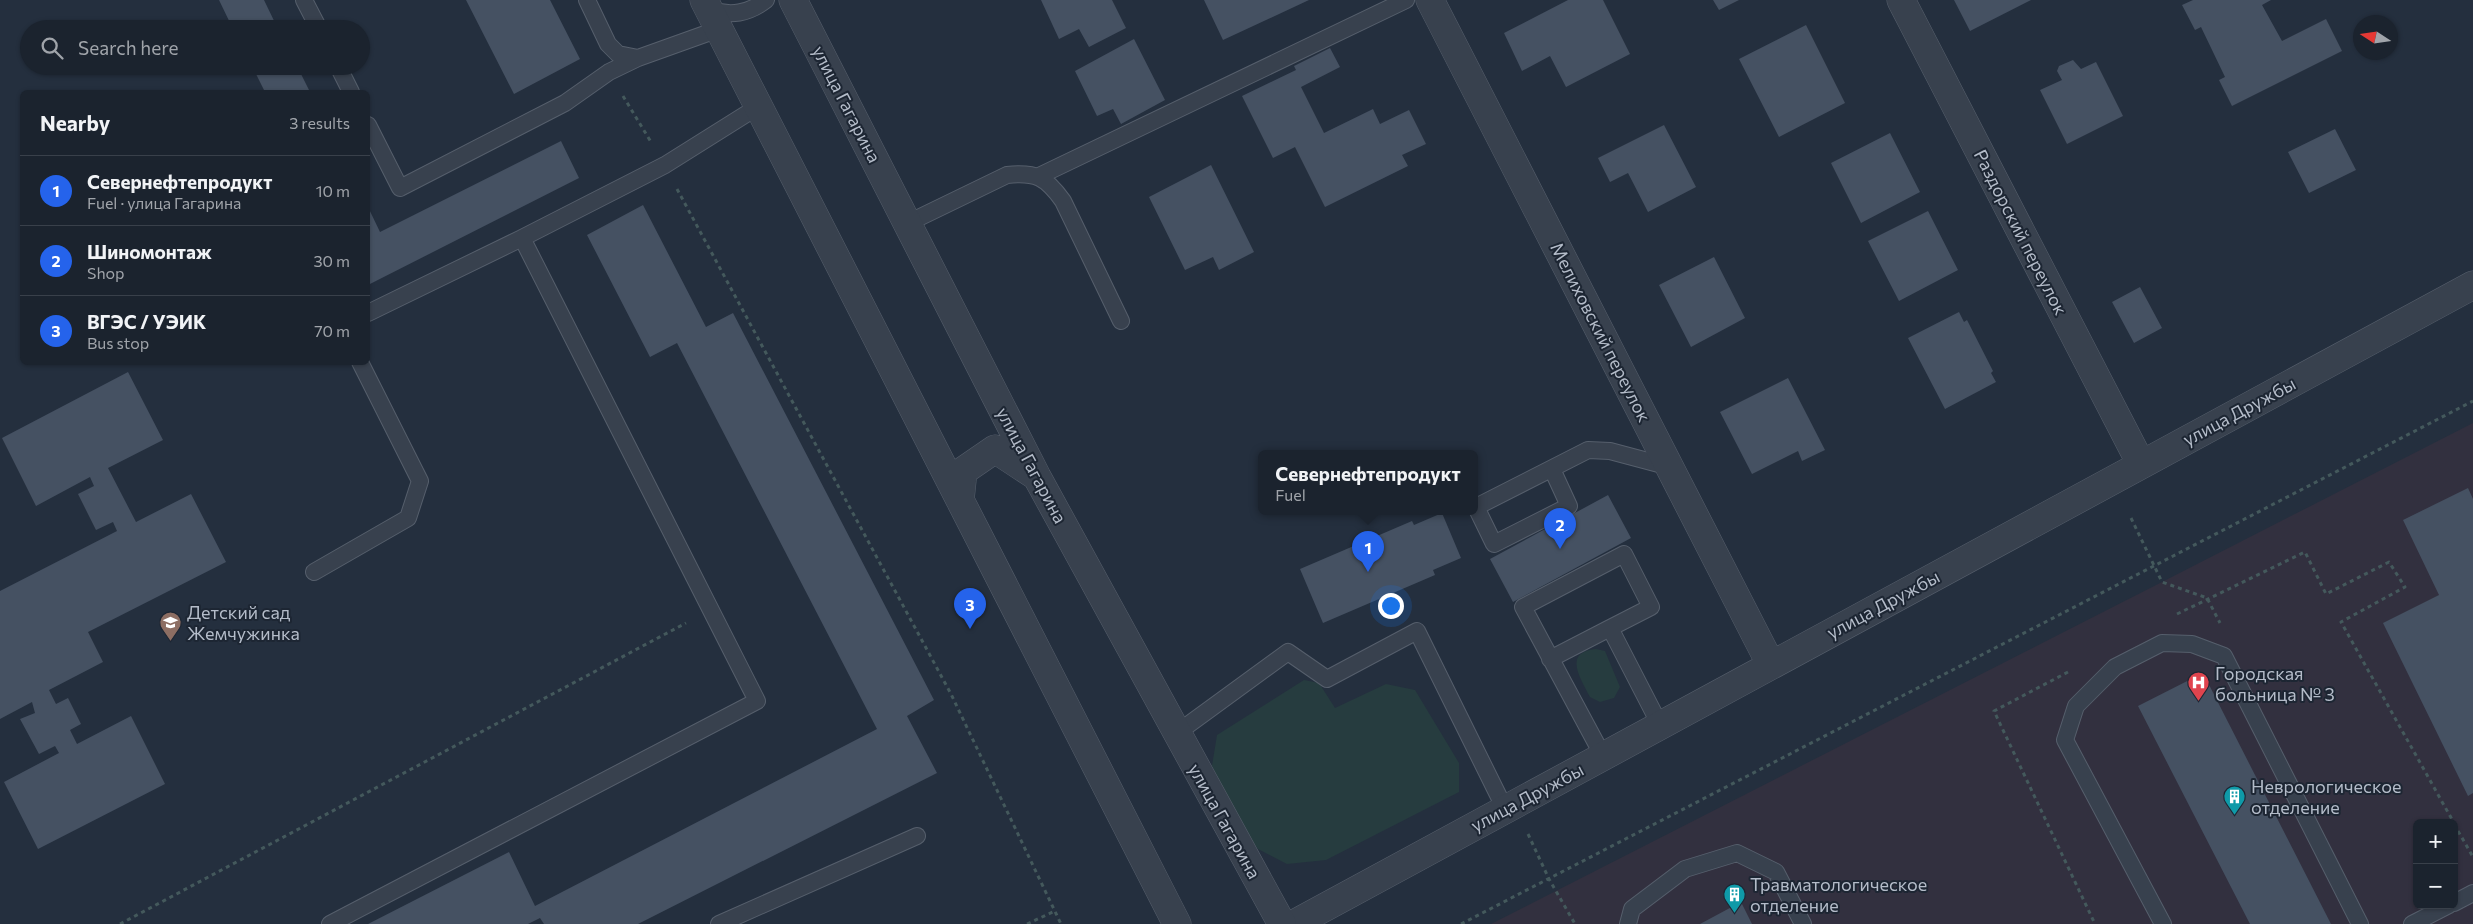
<!DOCTYPE html>
<meta charset="utf-8">
<style>
:root{--surface:#1b232e;--page:#282f3a;--text:#f1f3f6;--muted:#a0a4aa;--line:#39404a;--accent:#2563eb}
body{margin:0;font-family:Commissioner,sans-serif;background:var(--page);color:var(--text)}
.controls{position:absolute;right:15px;bottom:15px;display:grid;overflow:hidden;border-radius:8px;box-shadow:0 1px 4px #0004}
.controls button{width:45px;height:45px;display:grid;place-items:center;padding:0;border:0;border-bottom:1px solid var(--line);background:var(--surface);color:var(--text);font:25px sans-serif}
.compass{position:absolute;left:2353px;top:15px;width:45px;height:45px;border-radius:50%;background:var(--surface);box-shadow:0 1px 4px #0004;rotate:282deg}
.you{position:absolute;left:1390px;top:605px;width:18px;height:18px;margin:-12px;border:4px solid #fff;border-radius:50%;background:#1a73e8;box-shadow:0 0 0 8px #1a73e833}
.badge{display:grid;place-items:center;width:32px;height:32px;border-radius:50%;background:var(--accent);color:#fff;font-size:16px;font-weight:700}
.pin{position:absolute;translate:-50% -41px;filter:drop-shadow(0 1px 2px #0008)}
.pin::after{content:'';position:absolute;top:26px;width:18px;height:15px;background:inherit;clip-path:polygon(0 0,100% 0,50% 100%)}
.popup{position:absolute;left:1258px;top:450px;width:220px;height:65px;box-sizing:border-box;display:grid;place-content:center;border-radius:8px;background:var(--surface);filter:drop-shadow(0 1px 4px #0005);font-size:16px;white-space:nowrap;color:var(--muted)}
.popup b{font-size:19px;color:var(--text)}
.popup::after{content:'';position:absolute;left:50%;top:100%;margin-left:-10px;border:10px solid transparent;border-top-color:var(--surface)}
.list{margin:0;padding:0;list-style:none}
h2{display:flex;justify-content:space-between;align-items:center;height:65px;margin:0;padding:0 20px;font-size:21px}
h2 small{font-size:16px;font-weight:400;color:var(--muted)}
.list li{display:grid;grid-template-columns:32px 1fr auto;gap:15px;align-items:center;box-sizing:border-box;height:70px;padding:0 20px;border-top:1px solid var(--line)}
.list b{display:block;font-size:19px;white-space:nowrap}
.list p{margin:0;font-size:16px;white-space:nowrap;color:var(--muted)}
.list em{font-size:16px;font-style:normal;color:var(--muted)}
.icon{flex:none;width:28px;height:28px;fill:none;stroke:currentColor;stroke-width:2;stroke-linecap:round;stroke-linejoin:round}
.map{position:relative;flex:none;width:2473px;height:924px;overflow:hidden}
.search{position:absolute;background:var(--surface);box-shadow:0 1px 4px #0004;left:20px;top:20px;width:350px;height:55px;display:flex;align-items:center;gap:12px;box-sizing:border-box;padding:0 18px;border-radius:28px;color:var(--muted);font-size:19px}
.panel{position:absolute;background:var(--surface);box-shadow:0 1px 4px #0004;left:20px;top:90px;width:350px;height:275px;border-radius:8px}
.map>svg:first-child{display:block}
</style>
<div class="map">
<svg width="2473" height="924" viewBox="0 0 2473 924">
<rect width="100%" height="100%" fill="#242f3e"/>
<path fill="#32303f" fill-rule="evenodd" d="M2473,423V924H1491L2162,582ZM2417,823H2454V905H2417Z"/>
<path fill="#263c3f" d="M1596,649L1605,651L1620,687L1614,698L1600,702L1590,697C1581,679 1562,652 1596,649Z
M1304,680L1319,683L1335,708L1386,684L1415,690L1459,763V792L1326,860L1287,864L1258,849L1243,830L1212,766L1217,735Z"/>
<path fill="#455162" d="M219,0H264L278,29H233Z
M466,0H550L580,59L514,94Z
M1041,0H1112L1126,28L1089,47L1079,29L1059,39Z
M1204,0H1309L1223,40Z
M1568,0H1603L1630,54L1566,87L1550,56L1522,71L1504,33Z
M1713,0H1739L1719,10Z
M1954,0H2031L1970,31Z
M2193,0H2271L2262,5L2282,41L2326,19L2342,51L2232,106L2219,80L2225,77L2201,27L2195,30L2182,5Z
M1806,25L1845,103L1779,137L1739,59Z
M1134,39L1165,100L1121,124L1113,109L1097,116L1075,71Z
M1330,48L1340,67L1301,87L1324,133L1373,109L1380,124L1409,110L1426,144L1402,155L1408,166L1325,207L1295,147L1273,158L1242,96L1296,70L1294,66Z
M2073,60L2081,69L2096,62L2123,116L2067,144L2040,90L2062,80L2057,71L2059,66Z
M252,66H297L310,92H265Z
M1664,125L1696,187L1648,212L1628,173L1610,182L1598,158Z
M2335,129L2356,170L2309,193L2288,152Z
M1890,133L1920,192L1861,223L1831,163Z
M561,141L579,178L368,285V207L380,232Z
M1211,165L1254,252L1219,270L1213,257L1185,270L1149,197Z
M643,205L706,327L733,313L934,700L907,716L937,773L638,924H544L540,918L528,924H368L509,852L535,906L877,729L677,343L650,357L587,235Z
M1928,211L1958,270L1899,301L1868,241Z
M1714,257L1745,318L1691,347L1659,285Z
M2140,287L2162,328L2134,343L2112,302Z
M1959,312L1964,322L1967,320L1993,371L1991,373L1996,382L1945,409L1908,338Z
M128,372L163,440L108,468L136,522L191,494L226,562L88,632L103,662L49,690L56,704L68,698L81,724L70,730L77,744L131,716L165,784L38,849L4,782L59,753L55,746L39,754L20,719L35,713L32,702L0,719V591L117,531L113,522L96,530L78,494L94,486L90,477L36,506L2,438Z
M1788,378L1825,450L1802,461L1798,451L1752,474L1720,412Z
M2468,488L2473,499V793L2468,796L2383,623L2439,595L2403,520Z
M1608,495L1631,538L1513,602L1490,559Z
M1442,513L1461,558L1433,570L1435,575L1323,623L1300,569L1412,521L1414,525Z
M2203,673L2331,924H2250L2138,706Z
M1741,902L1752,924H1700Z"/>
<g fill="none" stroke-linecap="round" stroke-linejoin="round">
<defs>
<path id="service" d="M304,0L319,29
M587,0L608,44L618,54L638,58L719,29
M710,10C731,16 748,14 766,0
M338,66L351,92
M368,125L400,188L565,103L609,72L638,58
M1039,176L1406,0
M908,223L1007,175C1036,172 1046,177 1063,201L1121,321
M368,313L522,238
M1552,469L1569,506L1494,544L1476,507L1588,450L1610,451L1670,467
M314,572L408,518L420,481L360,362
M1550,659L1610,628
M1177,733L1288,652L1327,679L1417,631L1505,809
M1603,756L1523,607L1624,554L1651,607L1610,628L1660,725
M2454,903L2473,893
M330,924L757,701L522,238L665,165L759,106
M719,924L917,836
M1628,924L1632,909L1685,869L1737,853L1776,872L1803,924
M2163,924L2065,740L2076,706L2115,667L2162,643L2192,644L2224,656L2360,924
M2412,924L2449,905"/>
<path id="minor" d="M1430,0L1771,665
M1901,0L2141,464
M1294,924L2473,285"/>
<path id="tertiary" d="M704,0L1177,924
M793,0L1037,477L1282,924
M960,500L963,471L995,449L1036,476"/>
</defs>
<use href="#service" stroke="#565f6c" stroke-width="18"/>
<use href="#minor" stroke="#565f6c" stroke-width="29"/>
<use href="#tertiary" stroke="#565f6c" stroke-width="29"/>
<path stroke="#44595c" stroke-width="3" stroke-dasharray="4 4" stroke-linecap="butt" d="M623,96L651,142
M677,189L951,694L1061,924
M2131,518L2162,582L2207,598L2220,623
M2177,614L2305,552L2326,594L2389,562L2405,587L2341,622L2454,823
M2068,672L1994,711L2095,924
M2454,824L2473,857
M1528,834L1549,879L1575,924
M120,924L686,623
M1027,924L1055,911
M1461,924L2473,401"/>
<use href="#service" stroke="#38414e" stroke-width="16"/>
<use href="#minor" stroke="#38414e" stroke-width="28"/>
<use href="#tertiary" stroke="#38414e" stroke-width="28"/>
</g>
<defs>
<symbol id="school-pin" viewBox="-11 -11 22 30"><path d="M0 17L-7.5 6A9.5 9.5 0 1 1 7.5 6Z" fill="#8d6e63" stroke="#1d2633"/><path d="M0-5L7-2L0 1L-7-2ZM-4 1L0 2.5L4 1V4Q0 6-4 4Z" fill="#fff"/></symbol>
<symbol id="hospital-pin" viewBox="-11 -11 22 30"><path d="M0 17L-7.5 6A9.5 9.5 0 1 1 7.5 6Z" fill="#e0444e" stroke="#1d2633"/><path d="M-5-5h3v3.5h4V-5h3V5h-3V1.5h-4V5h-3Z" fill="#fff"/></symbol>
<symbol id="building-pin" viewBox="-11 -11 22 30"><path d="M0 17L-7.5 6A9.5 9.5 0 1 1 7.5 6Z" fill="#0f9aa8" stroke="#1d2633"/><path d="M-4-6H4V6H1V3H-1V6H-4ZM-2.5-4.3h1.7v1.8h-1.7ZM.8-4.3h1.7v1.8H.8ZM-2.5-1h1.7V.8h-1.7ZM.8-1h1.7V.8H.8Z" fill="#fff"/></symbol>
</defs>
<g fill-rule="evenodd">
<use href="#school-pin" x="158" y="610" width="25" height="34"/>
<use href="#hospital-pin" x="2186" y="670" width="25" height="34"/>
<use href="#building-pin" x="2222" y="784" width="25" height="34"/>
<use href="#building-pin" x="1722" y="882" width="25" height="34"/>
</g>
<g text-anchor="middle" dominant-baseline="central" stroke-width="4" stroke-linejoin="round" paint-order="stroke">
<g font-size="18" fill="#b4bcc9" stroke="#1d2633">
<text transform="translate(847 104) rotate(63)">улица Гагарина</text>
<text transform="translate(2021 232) rotate(63)">Раздорский переулок</text>
<text transform="translate(1601 332) rotate(63)">Мелиховский переулок</text>
<text transform="translate(2239 411) rotate(-28)">улица Дружбы</text>
<text transform="translate(1032 465) rotate(62)">улица Гагарина</text>
<text transform="translate(1883 604) rotate(-28)">улица Дружбы</text>
<text transform="translate(1527 797) rotate(-28)">улица Дружбы</text>
<text transform="translate(1225 821) rotate(61)">улица Гагарина</text>
</g>
<g font-size="18" fill="#b4bcc9" stroke="#1d2633" text-anchor="start">
<text x="187" y="612">Детский сад<tspan x="187" dy="21">Жемчужинка</tspan></text>
<text x="2215" y="673">Городская<tspan x="2215" dy="21">больница № 3</tspan></text>
<text x="2251" y="786">Неврологическое<tspan x="2251" dy="21">отделение</tspan></text>
<text x="1750" y="884">Травматологическое<tspan x="1750" dy="21">отделение</tspan></text>
</g>
</g>
</svg>
<div class="controls">
<button>+</button>
<button>−</button>
</div>
<svg class="compass" viewBox="-18 -18 36 36"><path d="M0-13l5 13h-10z" fill="#e53935"/><path d="M0 13l5-13h-10z" fill="#a0a4aa"/></svg>
<div class="you"></div>
<div class="pin badge" style="left:1368px;top:572px">1</div>
<div class="popup"><b>Севернефтепродукт</b>Fuel</div>
<div class="pin badge" style="left:1560px;top:549px">2</div>
<div class="pin badge" style="left:970px;top:629px">3</div>
<div class="search"><svg class="icon" aria-label="search" viewBox="0 0 24 24"><circle cx="10" cy="10" r="6"/><path d="M15 15l6 6"/></svg>Search here</div>
<section class="panel">
<h2>Nearby<small>3 results</small></h2>
<ul class="list">
<li><span class="badge">1</span><div><b>Севернефтепродукт</b><p>Fuel · улица Гагарина</p></div><em>10 m</em></li>
<li><span class="badge">2</span><div><b>Шиномонтаж</b><p>Shop</p></div><em>30 m</em></li>
<li><span class="badge">3</span><div><b>ВГЭС / УЭИК</b><p>Bus stop</p></div><em>70 m</em></li>
</ul>
</section>
</div>
